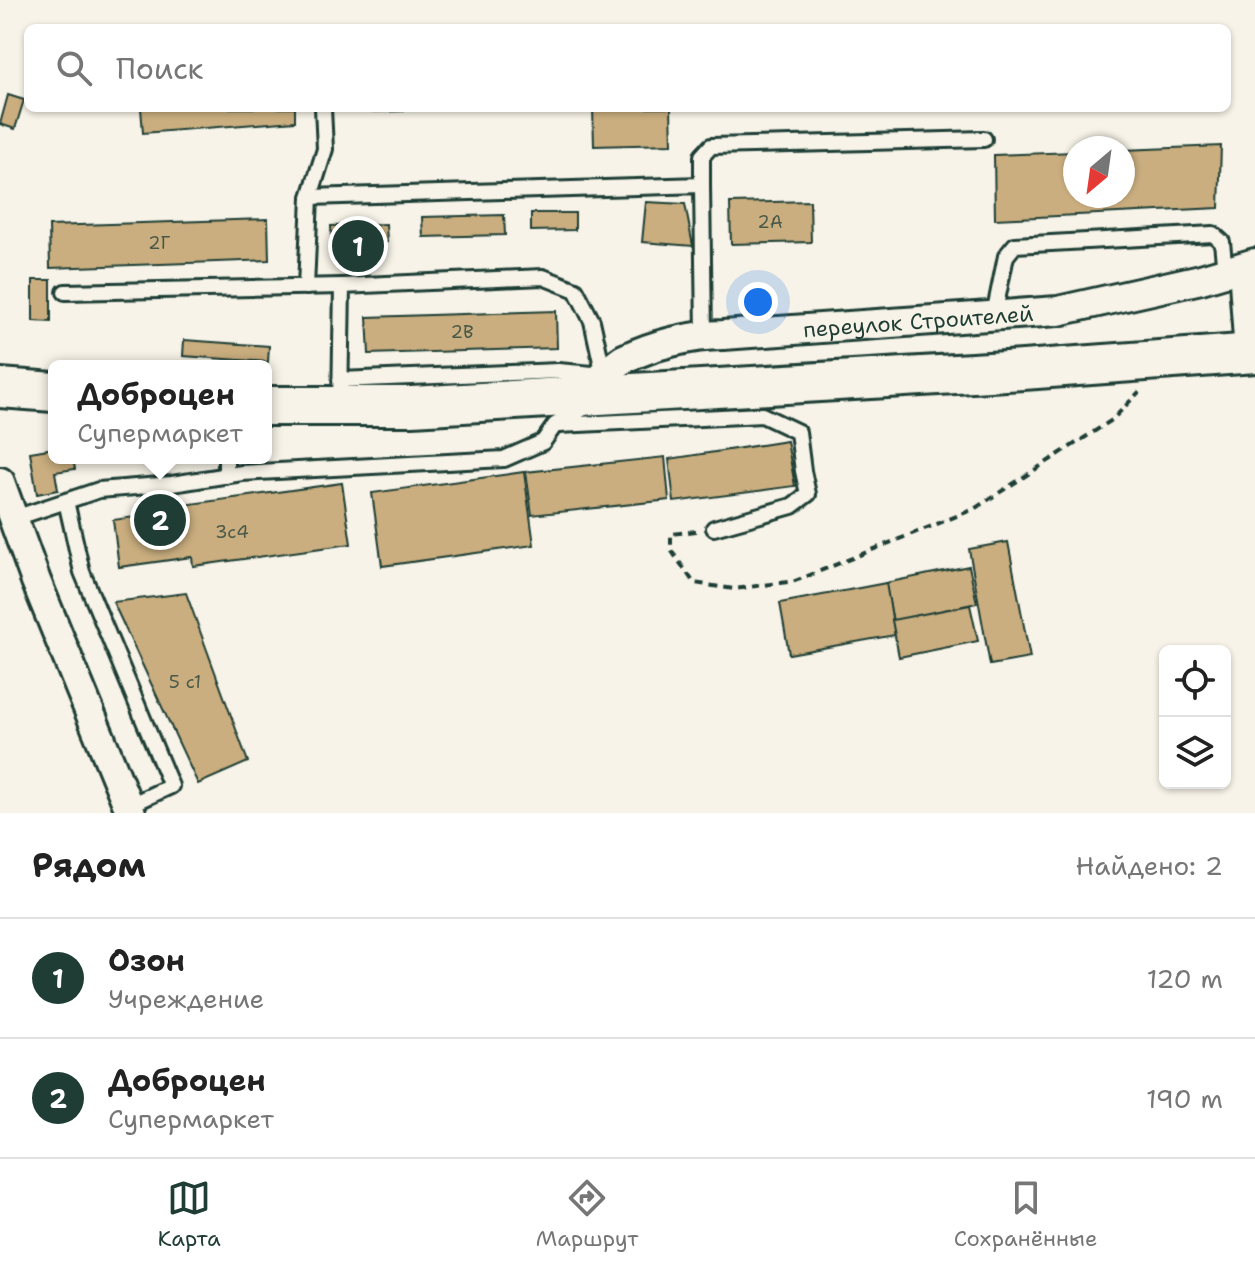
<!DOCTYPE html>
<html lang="ru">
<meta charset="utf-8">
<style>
:root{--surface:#fff;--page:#f6f6f6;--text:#222;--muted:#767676;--line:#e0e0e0;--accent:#1f3d34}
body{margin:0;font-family:"Shantell Sans",sans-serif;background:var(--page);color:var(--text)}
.controls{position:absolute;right:24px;bottom:24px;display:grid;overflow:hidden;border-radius:12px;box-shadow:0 2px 6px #0004}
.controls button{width:72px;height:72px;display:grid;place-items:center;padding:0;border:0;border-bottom:2px solid var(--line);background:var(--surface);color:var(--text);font:40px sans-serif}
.compass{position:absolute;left:1063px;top:136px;width:72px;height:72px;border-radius:50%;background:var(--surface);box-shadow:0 2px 6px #0004;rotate:209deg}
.you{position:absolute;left:758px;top:302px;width:28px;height:28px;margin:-20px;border:6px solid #fff;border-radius:50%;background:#1a73e8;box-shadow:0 0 0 12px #1a73e833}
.badge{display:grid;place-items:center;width:52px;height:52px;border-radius:50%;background:var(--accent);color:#fff;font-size:26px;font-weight:700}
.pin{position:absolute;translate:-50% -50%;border:4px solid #fff;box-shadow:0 2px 8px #0006}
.popup{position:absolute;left:48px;top:360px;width:224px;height:104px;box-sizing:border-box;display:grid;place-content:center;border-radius:12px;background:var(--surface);filter:drop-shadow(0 2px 6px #0005);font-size:26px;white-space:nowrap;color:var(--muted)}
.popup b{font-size:30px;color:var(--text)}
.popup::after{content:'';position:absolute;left:50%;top:100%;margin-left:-16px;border:16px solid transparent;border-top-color:var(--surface)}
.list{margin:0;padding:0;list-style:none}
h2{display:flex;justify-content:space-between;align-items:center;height:104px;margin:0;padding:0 32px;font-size:34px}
h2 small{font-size:26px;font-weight:400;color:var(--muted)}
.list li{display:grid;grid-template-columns:52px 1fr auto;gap:24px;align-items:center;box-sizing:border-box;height:120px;padding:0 32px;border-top:2px solid var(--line)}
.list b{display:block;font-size:30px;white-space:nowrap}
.list p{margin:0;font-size:26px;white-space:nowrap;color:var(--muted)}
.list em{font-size:26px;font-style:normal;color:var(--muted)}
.icon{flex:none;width:44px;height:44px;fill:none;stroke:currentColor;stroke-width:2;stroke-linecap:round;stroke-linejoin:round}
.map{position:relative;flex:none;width:1255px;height:813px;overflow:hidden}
.search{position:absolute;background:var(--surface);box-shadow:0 2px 6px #0004;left:24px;right:24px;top:24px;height:88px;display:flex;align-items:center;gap:20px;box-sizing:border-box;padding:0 28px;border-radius:12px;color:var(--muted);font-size:30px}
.sheet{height:344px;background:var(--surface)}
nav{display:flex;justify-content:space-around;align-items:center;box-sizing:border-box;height:112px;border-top:2px solid var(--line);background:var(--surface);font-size:22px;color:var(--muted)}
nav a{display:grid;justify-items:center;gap:4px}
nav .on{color:var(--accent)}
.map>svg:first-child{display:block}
.building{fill:#caae7f;stroke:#1f3d34;stroke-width:2}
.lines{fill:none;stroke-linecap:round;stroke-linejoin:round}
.lane-casing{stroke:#1f3d34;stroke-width:20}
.street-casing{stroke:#1f3d34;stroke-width:34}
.secondary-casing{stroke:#1f3d34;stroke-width:44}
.path{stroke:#1f3d34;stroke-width:4;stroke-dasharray:8 6;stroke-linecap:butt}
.lane{stroke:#f7f3e8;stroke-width:14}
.street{stroke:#f7f3e8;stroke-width:28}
.secondary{stroke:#f7f3e8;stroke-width:38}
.labels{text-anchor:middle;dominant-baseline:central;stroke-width:7;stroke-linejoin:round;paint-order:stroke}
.number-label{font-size:18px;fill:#4a5947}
.street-label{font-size:22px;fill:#1f3d34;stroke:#f7f3e8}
</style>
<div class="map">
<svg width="1255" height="813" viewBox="0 0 1255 813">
<rect width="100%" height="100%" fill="#f7f3e8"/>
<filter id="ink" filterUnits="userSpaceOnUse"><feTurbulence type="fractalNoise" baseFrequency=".0125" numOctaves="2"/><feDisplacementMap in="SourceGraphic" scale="16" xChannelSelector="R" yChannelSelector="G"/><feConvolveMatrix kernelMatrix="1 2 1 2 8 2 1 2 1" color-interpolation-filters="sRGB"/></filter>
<g filter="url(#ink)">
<g class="building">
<path d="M8,95l16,5 -9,29 -15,-5z"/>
<path d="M141,108h154v13l-152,12z"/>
<path d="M354,108h50v3l-49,1z"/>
<path d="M509,108h46v2l-46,1z"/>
<path d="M593,108h78l1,36 -78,2z"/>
<path d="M1221,146l-2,62 -224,11 -1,-64 81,-3v44h48v-46z"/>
<path d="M810,201l1,41 -80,2 -1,-41z"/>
<path d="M646,202l39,2 8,42 -51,-4z"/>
<path d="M531,213h44v17l-44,1z"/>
<path d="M504,215l1,20 -82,2 -1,-20z"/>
<path d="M268,219l1,41 -219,8 -1,-42z"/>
<path d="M386,224l1,18 -55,3 -1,-19z"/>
<path d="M33,280h18v42l-18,-1z"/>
<path d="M556,311l1,37 -188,6 -2,-37z"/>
<path d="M184,340l85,6 -1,16 -85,-6z"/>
<path d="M787,441l8,45 -121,16 -5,-43z"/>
<path d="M54,448v10h19l2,11 -20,3 3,18 -21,4 -7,-42z"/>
<path d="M665,457l4,43 -137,15 -6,-43z"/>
<path d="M524,472l10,73 -152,21 -10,-73z"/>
<path d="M342,483l9,61 -158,22 -1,-9 -73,10 -6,-47 71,-10 -1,-5z"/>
<path d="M1008,542l22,116 -40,7 -21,-116z"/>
<path d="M969,566l8,37 -84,18 -8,-38z"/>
<path d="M886,583l9,52 -106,19 -9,-51z"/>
<path d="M186,593l62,169 -50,22 -85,-182z"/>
<path d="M970,605l8,36 -79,16 -7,-37z"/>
</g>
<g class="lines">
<g class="lane-casing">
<g id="lane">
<path d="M702,185v-29l9,-10 273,-7"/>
<path d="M310,197l392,-12 2,150"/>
<path d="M306,287l4,-90 15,-48 -2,-41"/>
<path d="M65,292l277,-6"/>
<path d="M994,315l12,-59 9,-11 198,-11 9,8 3,30"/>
<path d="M340,404l2,-118 201,-9 33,13 16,31 12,54 -46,-4 -218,9"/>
<path d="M559,425l203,-10 36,17 5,39 5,23 -16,12 -78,22"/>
<path d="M226,476v-18"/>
<path d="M66,501l16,71 89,214 -43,20"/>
<path d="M12,519l87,-29 73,-6 70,-11 262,-14 39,-17 12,-17 29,-17"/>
</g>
</g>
<g class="street-casing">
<g id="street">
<path d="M1243,267l6,87"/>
<path id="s1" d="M605,395l-1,-20c7,-5 13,-12 20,-16 28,-14 68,-24 99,-24l335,-24 143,-32 54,-16"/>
<path d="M0,482l36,99 95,232"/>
</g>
</g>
<g class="secondary-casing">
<g id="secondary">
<path d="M0,388l54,4"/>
<path d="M266,406h146l611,-36 232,-17"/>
</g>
</g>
<path class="path" d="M696,531l-25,3v16l23,33 40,6 61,-8 179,-72 138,-89 27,-28"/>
<use href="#lane" class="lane"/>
<use href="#street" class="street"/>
<use href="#secondary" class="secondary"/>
</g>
</g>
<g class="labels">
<g class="number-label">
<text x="770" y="222">2А</text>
<text x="159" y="243">2Г</text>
<text x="462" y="332">2В</text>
<text x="232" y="532">3c4</text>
<text x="185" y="682">5 с1</text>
</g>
<g class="street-label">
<text stroke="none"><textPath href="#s1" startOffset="344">переулок Строителей</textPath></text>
</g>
</g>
</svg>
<div class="controls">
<button><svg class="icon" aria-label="locate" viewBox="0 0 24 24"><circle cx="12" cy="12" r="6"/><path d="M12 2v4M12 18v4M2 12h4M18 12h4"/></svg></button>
<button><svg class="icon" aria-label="layers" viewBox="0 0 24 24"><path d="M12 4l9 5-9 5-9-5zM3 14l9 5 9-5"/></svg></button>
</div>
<svg class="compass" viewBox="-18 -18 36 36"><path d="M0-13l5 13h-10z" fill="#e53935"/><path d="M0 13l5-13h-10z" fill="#767676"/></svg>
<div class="you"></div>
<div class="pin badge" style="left:358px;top:246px">1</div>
<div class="pin badge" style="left:160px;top:520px">2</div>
<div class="popup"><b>Доброцен</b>Супермаркет</div>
<div class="search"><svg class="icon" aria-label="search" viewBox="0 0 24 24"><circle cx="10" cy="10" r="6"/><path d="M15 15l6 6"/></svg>Поиск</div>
</div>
<section class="sheet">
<h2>Рядом<small>Найдено: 2</small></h2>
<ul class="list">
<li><span class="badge">1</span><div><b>Озон</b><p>Учреждение</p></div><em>120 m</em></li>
<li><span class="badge">2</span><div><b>Доброцен</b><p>Супермаркет</p></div><em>190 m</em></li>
</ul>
</section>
<nav>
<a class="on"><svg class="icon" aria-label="map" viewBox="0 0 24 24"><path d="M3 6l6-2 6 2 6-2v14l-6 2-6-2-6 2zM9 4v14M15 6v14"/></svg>Карта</a>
<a><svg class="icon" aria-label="directions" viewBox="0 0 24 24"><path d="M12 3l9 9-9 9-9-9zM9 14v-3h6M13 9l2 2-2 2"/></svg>Маршрут</a>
<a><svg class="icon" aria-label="saved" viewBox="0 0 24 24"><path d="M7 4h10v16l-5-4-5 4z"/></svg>Сохранённые</a>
</nav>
